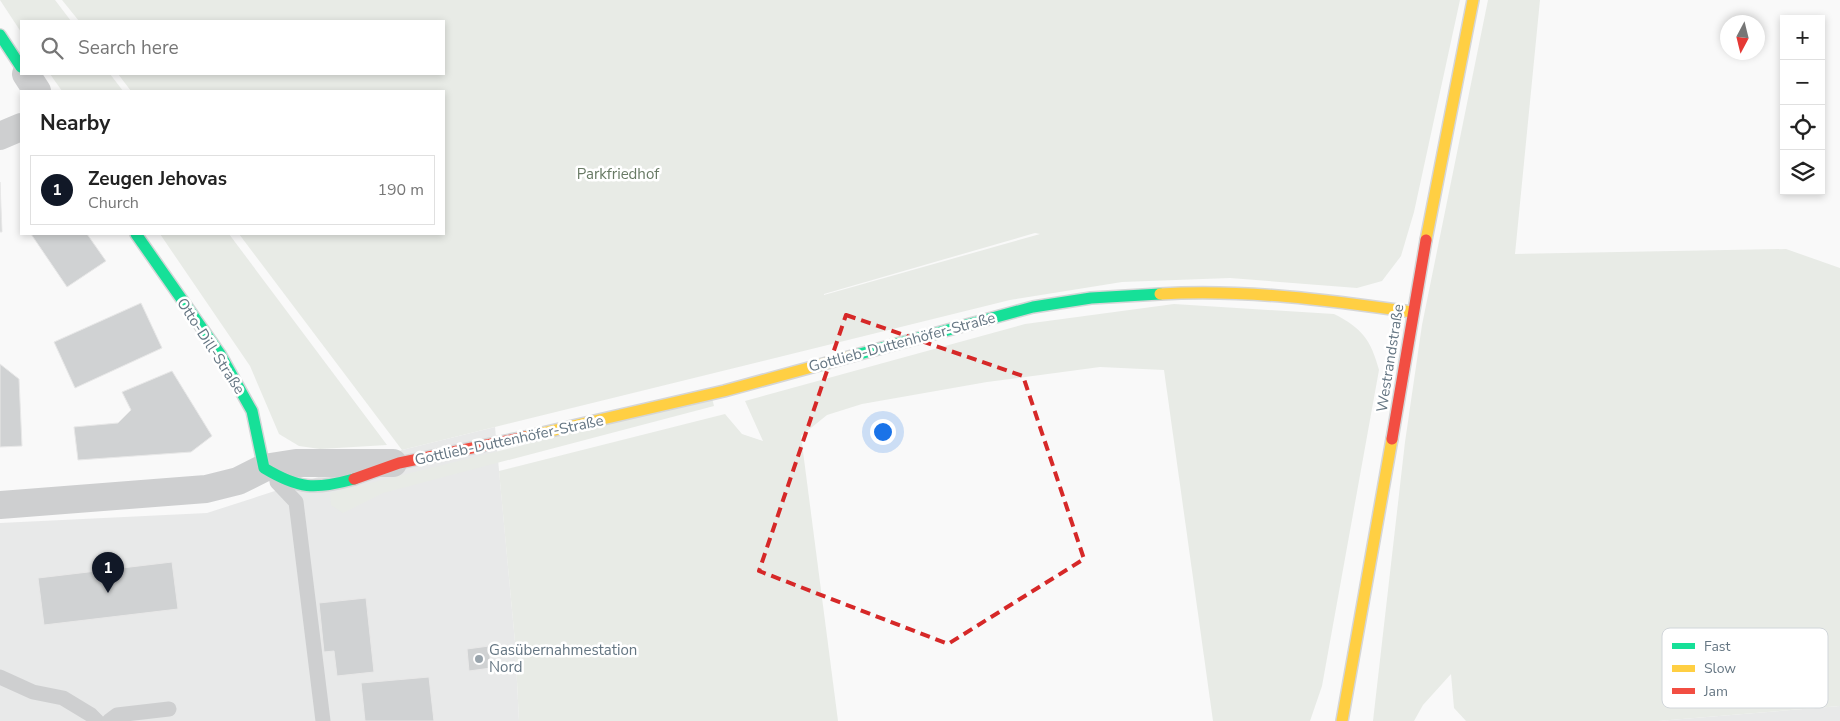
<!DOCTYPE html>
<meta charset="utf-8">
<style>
:root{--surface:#fff;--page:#f6f6f6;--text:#222;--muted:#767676;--line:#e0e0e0;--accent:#111827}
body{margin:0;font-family:"Nunito Sans",sans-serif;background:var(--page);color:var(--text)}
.controls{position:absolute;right:15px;top:15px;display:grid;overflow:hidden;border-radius:0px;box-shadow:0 2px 8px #0003}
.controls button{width:45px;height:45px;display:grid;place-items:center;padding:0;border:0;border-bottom:1px solid var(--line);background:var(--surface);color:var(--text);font:25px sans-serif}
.compass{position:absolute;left:1720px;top:15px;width:45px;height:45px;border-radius:50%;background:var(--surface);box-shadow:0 2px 8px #0003;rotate:187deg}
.you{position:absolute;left:882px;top:431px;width:18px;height:18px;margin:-12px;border:4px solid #fff;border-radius:50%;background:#1a73e8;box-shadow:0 0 0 8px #1a73e833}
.badge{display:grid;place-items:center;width:32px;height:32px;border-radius:50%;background:var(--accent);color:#fff;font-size:16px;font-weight:700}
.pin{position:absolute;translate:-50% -41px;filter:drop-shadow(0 1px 2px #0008)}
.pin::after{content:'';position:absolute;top:26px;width:18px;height:15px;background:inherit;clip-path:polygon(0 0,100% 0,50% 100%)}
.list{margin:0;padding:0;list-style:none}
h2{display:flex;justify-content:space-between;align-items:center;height:65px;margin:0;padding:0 20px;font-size:21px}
h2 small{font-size:16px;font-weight:400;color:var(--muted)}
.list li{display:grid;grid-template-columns:32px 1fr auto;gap:15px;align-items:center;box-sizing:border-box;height:70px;margin:0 10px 10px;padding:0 10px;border:1px solid var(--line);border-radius:0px}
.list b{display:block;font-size:19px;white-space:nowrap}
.list p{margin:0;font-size:16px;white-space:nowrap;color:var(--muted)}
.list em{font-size:16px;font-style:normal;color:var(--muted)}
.icon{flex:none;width:28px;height:28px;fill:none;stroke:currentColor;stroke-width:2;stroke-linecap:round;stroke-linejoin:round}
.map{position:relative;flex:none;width:1840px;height:721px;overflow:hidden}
.search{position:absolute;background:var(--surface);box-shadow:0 2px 8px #0003;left:20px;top:20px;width:425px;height:55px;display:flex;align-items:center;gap:12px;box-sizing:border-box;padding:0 18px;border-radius:0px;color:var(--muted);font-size:19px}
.panel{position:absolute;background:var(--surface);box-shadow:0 2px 8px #0003;left:20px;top:90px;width:425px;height:145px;border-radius:0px}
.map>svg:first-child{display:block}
.built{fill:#e8e9e9}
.green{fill:#e8ebe6;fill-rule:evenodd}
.building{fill:#d0d2d3;stroke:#e8e8e8}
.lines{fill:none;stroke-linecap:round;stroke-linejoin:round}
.fast-casing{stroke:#d5d6d7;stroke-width:14}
.slow-casing{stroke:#d5d6d7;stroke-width:14}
.jam-casing{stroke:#d5d6d7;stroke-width:14}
.lane{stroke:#cecfd0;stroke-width:15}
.street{stroke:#cecfd0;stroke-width:28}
.fast{stroke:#16e098;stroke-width:11}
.slow{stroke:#ffcf43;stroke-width:11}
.jam{stroke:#f24e42;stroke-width:11}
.marked{fill:none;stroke:#d62828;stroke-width:4;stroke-dasharray:10 6;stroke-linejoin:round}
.poi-dot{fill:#99a4ac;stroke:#fff;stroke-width:2}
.labels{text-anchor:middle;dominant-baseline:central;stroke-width:5;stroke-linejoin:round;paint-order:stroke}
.park-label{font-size:15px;fill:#687a64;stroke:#fff}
.street-label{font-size:15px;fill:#657683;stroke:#fff}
.poi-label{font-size:15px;fill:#657683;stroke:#fff;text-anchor:start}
.key{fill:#fff;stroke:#d1d6da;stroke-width:1}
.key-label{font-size:14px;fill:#657683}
</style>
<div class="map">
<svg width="1840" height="721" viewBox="0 0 1840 721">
<rect width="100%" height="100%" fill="#f9f9f9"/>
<g class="built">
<path d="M495,427l20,215 4,79h-519v-198l207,-10 195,-63z"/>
<path d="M1840,706v15h-182z"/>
</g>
<g class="green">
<path d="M0,0h55l16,21h-50v11z"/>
<path d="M62,0h1398l-46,212 -13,44 -19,25 -25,7 -127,-10 -108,4 -112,18 -608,150 -163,-216h205v-143h-313l-13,-17h326v-53h-365zM1035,233l5,1 -216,61v-1z"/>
<path d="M1488,0h52l-25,254 271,-5 54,19v438l-182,15h-192l-12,-13 -3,-34 -28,31 -9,16h-41l32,-279 17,-117z"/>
<path d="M50,74h60l13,17h-61z"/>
<path d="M160,234h69l158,211 -67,4 -21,-3 -20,-12 -29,-68z"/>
<path d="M1174,304l160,10c28,14 37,26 45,56l-57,316 -12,35h-97l-49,-351 -64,-3 -113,15 -125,22 -35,11 -26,21 37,285h-319l-4,-79 -16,-171 226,-57 17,20 21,7 -18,-40 280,-77z"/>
<path d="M712,398l2,8 -331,87 -40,20 -12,-8 -1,-12z"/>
</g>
<g class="building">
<path d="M0,182l2,50h-2z"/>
<path d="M31,234h56l19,27 -39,26z"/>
<path d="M141,303l21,45 -87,40 -21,-46z"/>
<path d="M0,364l19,15 3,67 -22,1z"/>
<path d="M172,371l40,65 -21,16 -113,8 -4,-33 44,-4 13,-13 -9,-18z"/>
<path d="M172,562l6,47 -134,16 -6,-47z"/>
<path d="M366,598l8,74 -37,4 -3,-25 -10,1 -5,-49z"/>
<path d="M489,646l2,22 -22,3 -2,-22z"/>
<path d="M429,677l5,44h-69l-4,-38z"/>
</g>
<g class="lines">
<g class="fast-casing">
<g id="fast">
<path d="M0,35l21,32"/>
<path d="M136,234l84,120 32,57 12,57c35,21 50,22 90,11"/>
<path d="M856,355l177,-48 58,-9 69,-4"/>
</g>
</g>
<g class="slow-casing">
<g id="slow">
<path d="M1426,240l47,-240"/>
<path d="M1160,294c85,-5 168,6 252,18"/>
<path d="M525,437l199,-46 132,-36"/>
<path d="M1342,721l50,-282"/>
</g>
</g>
<g class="jam-casing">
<g id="jam">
<path d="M1392,439l34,-199"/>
<path d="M354,479l45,-16 126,-26"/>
</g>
</g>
<g class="lane">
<path d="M277,482l19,20 27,219"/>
<path d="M0,677l33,15 30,6 28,17 6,6"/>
<path d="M109,721l8,-6 52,-6"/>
</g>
<g class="street">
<path d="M26,74l11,17"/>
<path d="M0,136l21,-9"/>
<path d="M0,505l206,-16 32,-8 26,-13 32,-5h97"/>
</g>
<use href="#fast" class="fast"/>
<use href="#slow" class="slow"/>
<use href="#jam" class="jam"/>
</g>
<path class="marked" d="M846,315l177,61 61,183 -136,85 -189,-73z"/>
<circle class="poi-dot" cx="479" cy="659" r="5"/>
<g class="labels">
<g class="park-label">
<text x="618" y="174">Parkfriedhof</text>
</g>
<g class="street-label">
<text transform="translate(902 342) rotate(-15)">Gottlieb-Duttenhöfer-Straße</text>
<text transform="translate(211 346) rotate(57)">Otto-Dill-Straße</text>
<text transform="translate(1390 358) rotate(-81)">Westrandstraße</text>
<text transform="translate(509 440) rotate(-12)">Gottlieb-Duttenhöfer-Straße</text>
</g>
<g class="poi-label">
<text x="489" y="650">Gasübernahmestation<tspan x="489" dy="17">Nord</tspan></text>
</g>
</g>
<rect x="1662" y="628" width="166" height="80" rx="8" class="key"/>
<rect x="1672" y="643" width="23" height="6" fill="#16e098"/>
<rect x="1672" y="665" width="23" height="7" fill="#ffcf43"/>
<rect x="1672" y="688" width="23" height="6" fill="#f24e42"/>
<g class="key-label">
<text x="1704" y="651">Fast</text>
<text x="1704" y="673">Slow</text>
<text x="1704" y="696">Jam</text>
</g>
</svg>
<div class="controls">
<button>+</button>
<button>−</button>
<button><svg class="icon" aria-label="locate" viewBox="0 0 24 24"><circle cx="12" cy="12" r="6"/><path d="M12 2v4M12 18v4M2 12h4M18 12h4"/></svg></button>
<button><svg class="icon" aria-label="layers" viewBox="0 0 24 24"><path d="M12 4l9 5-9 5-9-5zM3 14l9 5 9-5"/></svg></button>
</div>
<svg class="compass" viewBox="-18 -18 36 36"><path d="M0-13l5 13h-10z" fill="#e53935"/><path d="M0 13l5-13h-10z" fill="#767676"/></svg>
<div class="you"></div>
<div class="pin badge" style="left:108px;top:593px">1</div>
<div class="search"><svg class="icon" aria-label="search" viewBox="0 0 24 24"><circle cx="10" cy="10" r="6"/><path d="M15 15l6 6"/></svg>Search here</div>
<section class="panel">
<h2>Nearby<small></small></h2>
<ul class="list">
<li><span class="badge">1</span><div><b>Zeugen Jehovas</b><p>Church</p></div><em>190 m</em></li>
</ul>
</section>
</div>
